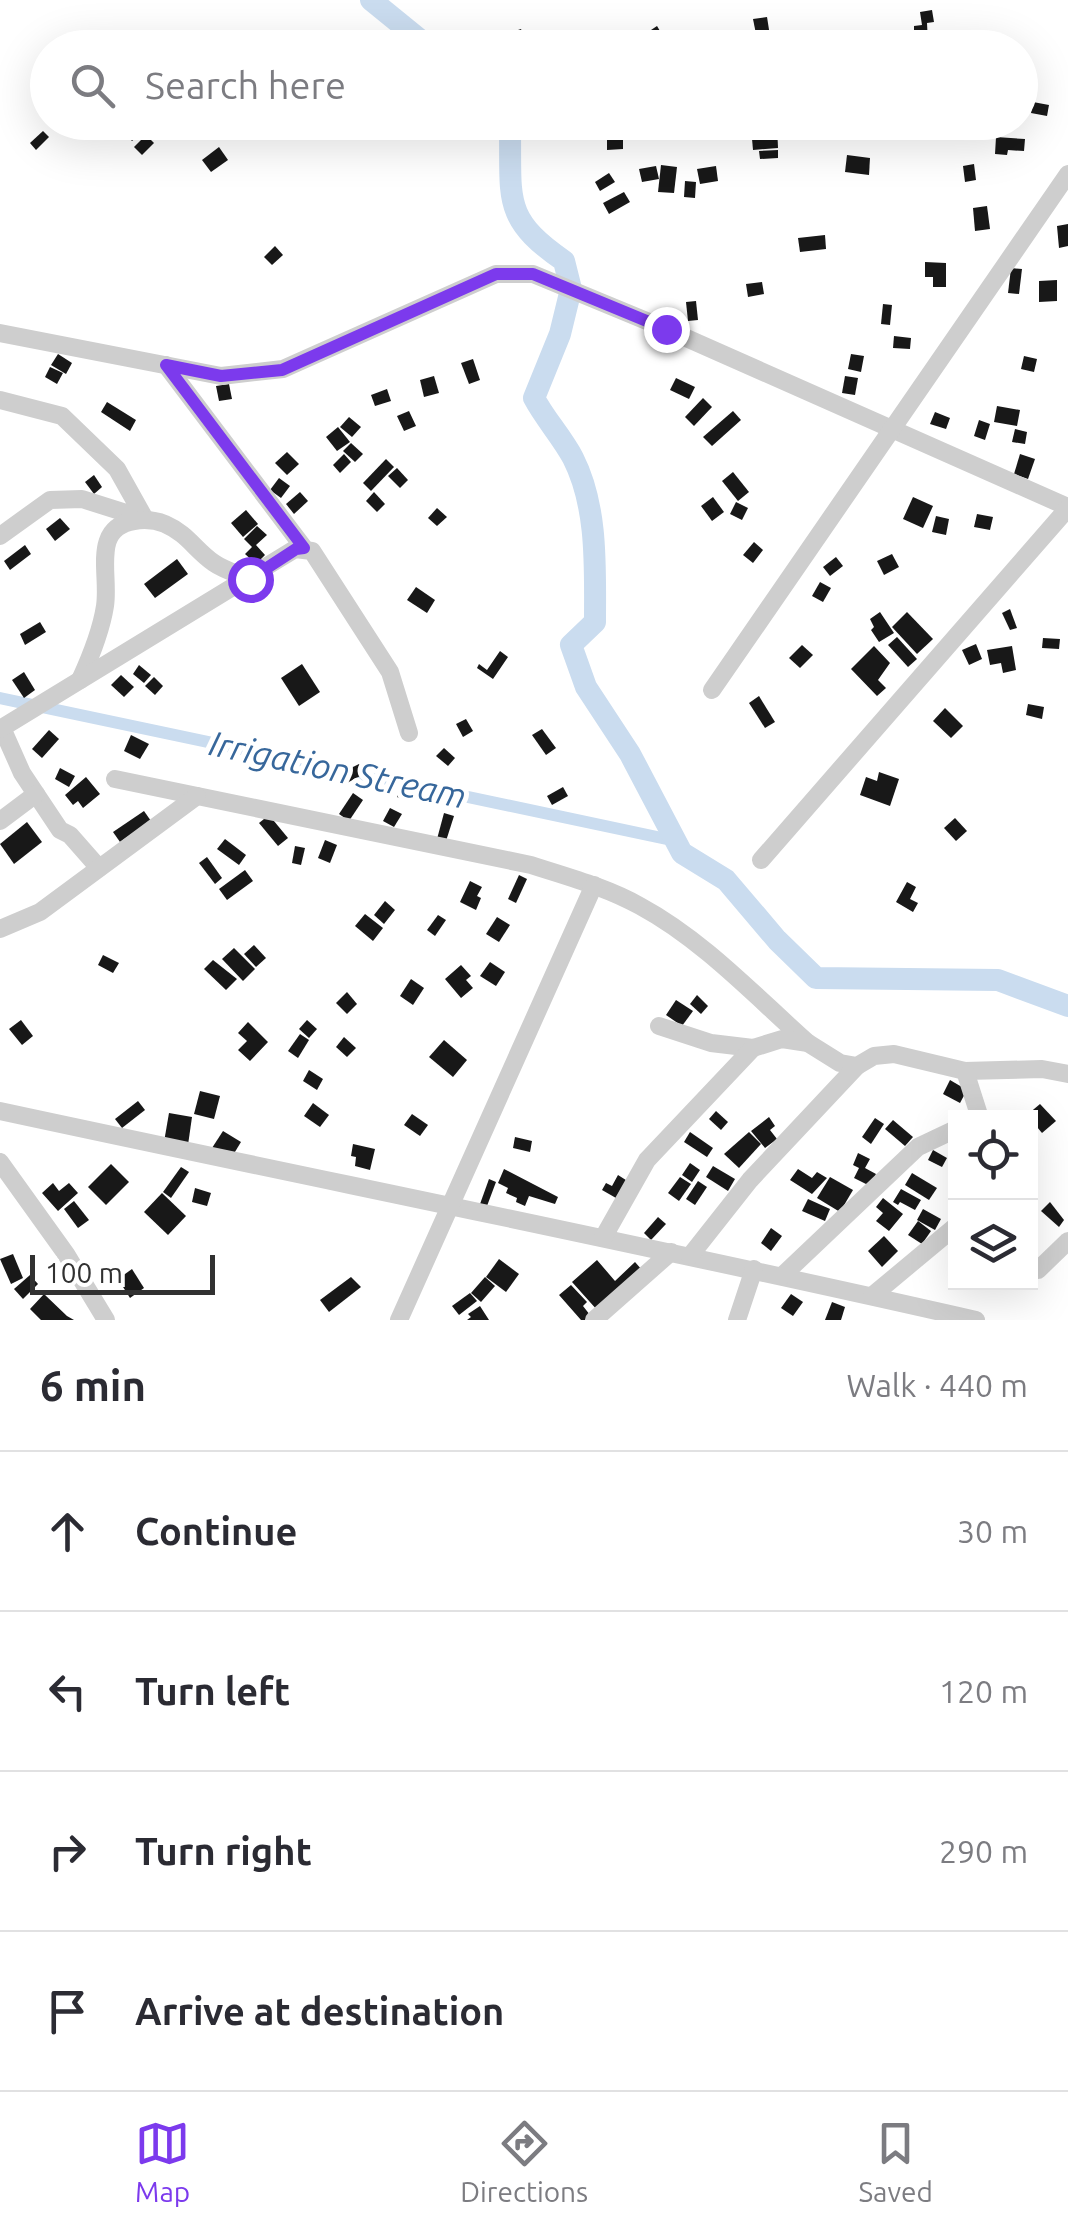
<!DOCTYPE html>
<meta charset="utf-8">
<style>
:root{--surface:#fff;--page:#f7f7f7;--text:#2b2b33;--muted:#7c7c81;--line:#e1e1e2;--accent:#7c3aed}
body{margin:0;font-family:Ubuntu,sans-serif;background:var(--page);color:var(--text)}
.controls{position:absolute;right:30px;bottom:30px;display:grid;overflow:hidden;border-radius:0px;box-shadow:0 10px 40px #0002}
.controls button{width:90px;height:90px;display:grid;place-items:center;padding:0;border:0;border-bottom:2px solid var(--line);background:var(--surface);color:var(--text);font:50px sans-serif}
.scale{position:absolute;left:30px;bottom:25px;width:185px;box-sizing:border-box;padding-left:10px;border:5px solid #313131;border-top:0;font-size:28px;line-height:35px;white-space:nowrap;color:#313131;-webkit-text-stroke:8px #fff;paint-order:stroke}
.stop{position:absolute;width:30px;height:30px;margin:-22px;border:8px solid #7c3aed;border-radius:50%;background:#fff}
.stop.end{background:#7c3aed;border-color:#fff;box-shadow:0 2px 10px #0008}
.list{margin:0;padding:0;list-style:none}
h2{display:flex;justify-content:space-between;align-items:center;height:130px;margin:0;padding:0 40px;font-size:42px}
h2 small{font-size:32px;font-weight:400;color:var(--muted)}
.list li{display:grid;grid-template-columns:65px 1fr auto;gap:30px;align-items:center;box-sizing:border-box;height:160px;padding:0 40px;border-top:2px solid var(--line)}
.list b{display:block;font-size:38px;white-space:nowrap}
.list em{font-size:32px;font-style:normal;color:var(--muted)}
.icon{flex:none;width:55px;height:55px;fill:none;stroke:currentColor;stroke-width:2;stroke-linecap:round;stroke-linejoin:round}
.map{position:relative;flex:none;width:1068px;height:1320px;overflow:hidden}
.search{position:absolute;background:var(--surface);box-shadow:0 10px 40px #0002;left:30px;right:30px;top:30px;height:110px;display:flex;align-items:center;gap:25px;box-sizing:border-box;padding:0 35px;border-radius:55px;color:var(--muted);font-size:38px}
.sheet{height:770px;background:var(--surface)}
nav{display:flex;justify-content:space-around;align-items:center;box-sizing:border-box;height:140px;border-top:2px solid var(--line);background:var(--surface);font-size:28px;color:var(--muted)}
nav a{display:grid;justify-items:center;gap:5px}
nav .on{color:var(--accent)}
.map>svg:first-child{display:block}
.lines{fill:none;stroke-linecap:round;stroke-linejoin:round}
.canal{stroke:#cadcef;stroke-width:12}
.river{stroke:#cadcef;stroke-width:22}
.building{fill:#181818}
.minor{stroke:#cecece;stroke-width:18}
.route{stroke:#7c3aed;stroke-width:12}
.labels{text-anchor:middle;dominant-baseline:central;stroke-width:10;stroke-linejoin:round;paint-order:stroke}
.water-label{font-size:35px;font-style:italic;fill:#37679b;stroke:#fff}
</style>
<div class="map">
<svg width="1068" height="1320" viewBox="0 0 1068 1320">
<rect width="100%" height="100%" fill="#fff"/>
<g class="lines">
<path class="canal" d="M0,698l676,143"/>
<g class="river">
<path d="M371,0l59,48"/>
<path d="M506,122l4,10c1,68 -7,87 54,129l7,28 -11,45 -26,64c11,21 28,39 39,60 25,49 22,110 22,164l-24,23 15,42 44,67 52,99 44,27 51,60 39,38 182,2 70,26"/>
</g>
</g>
<g class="building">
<path d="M932,10l2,12 -7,1 1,20 -28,2 -1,-12 15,-1v-6l8,-1 -2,-13z"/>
<path d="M767,17l3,19 -13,3 -4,-20z"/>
<path d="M657,26l6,10 -16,10 -5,-10z"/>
<path d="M521,29l5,13 -12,4 -5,-13z"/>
<path d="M1033,102l16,3 -2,11 -16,-3z"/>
<path d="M131,122h6l7,9 -12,10 -10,-11z"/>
<path d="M777,125l1,23 -25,2 -2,-23z"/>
<path d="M43,131l6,6 -13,13 -6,-7z"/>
<path d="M146,135l8,8 -12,12 -8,-8z"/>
<path d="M623,137v12l-16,1v-12z"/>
<path d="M996,137l29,2 -1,12 -16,-1 -1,5 -12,-1z"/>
<path d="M219,147l9,13 -17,12 -9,-12z"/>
<path d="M778,150v8l-18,1 -1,-8z"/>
<path d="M847,155l23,3 -1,17 -24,-3z"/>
<path d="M974,164l2,16 -11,2 -2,-16z"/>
<path d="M661,165l16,2 -3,26 -16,-1z"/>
<path d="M656,166l3,13 -17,3 -3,-13z"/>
<path d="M716,166l2,15 -18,3 -3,-15z"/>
<path d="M609,173l6,9 -15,9 -5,-9z"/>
<path d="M685,181l11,1 -1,16 -11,-1z"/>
<path d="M624,192l6,10 -21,12 -6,-11z"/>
<path d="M987,206l3,23 -15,2 -2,-23z"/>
<path d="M1068,224v22l-9,2 -2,-22z"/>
<path d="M825,235l1,14 -26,3 -2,-14z"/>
<path d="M275,246l8,9 -11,10 -8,-8z"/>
<path d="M925,262l21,1v24h-13v-10h-8z"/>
<path d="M1011,268l11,1 -3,25 -11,-1z"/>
<path d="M1057,280v21l-18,1v-21z"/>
<path d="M762,282l2,12 -16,3 -2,-13z"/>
<path d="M696,301l2,19 -10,1 -2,-19z"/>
<path d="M883,304l9,1 -2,20 -9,-1z"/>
<path d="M894,336l17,2 -1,11 -17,-1z"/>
<path d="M58,354l14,9 -6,11 -15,-9z"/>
<path d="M851,354l13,2 -3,16 -13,-3z"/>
<path d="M1024,356l13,3 -3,13 -13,-3z"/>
<path d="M473,359l7,21 -11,4 -8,-21z"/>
<path d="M50,367l13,6 -6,11 -12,-7z"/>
<path d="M434,376l5,17 -15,4 -4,-17z"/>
<path d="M845,376l13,2 -3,17 -13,-2z"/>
<path d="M676,378l19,9 -6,12 -19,-9z"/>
<path d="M229,384l3,15 -13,2 -3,-15z"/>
<path d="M387,389l4,12 -16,5 -4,-11z"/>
<path d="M703,398l9,9 -18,19 -9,-9z"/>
<path d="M107,402l29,18 -6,11 -29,-19z"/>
<path d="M997,406l23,4 -3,16 -23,-4z"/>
<path d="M409,411l7,15 -12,5 -7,-15z"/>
<path d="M733,411l8,9 -29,26 -9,-9z"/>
<path d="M935,412l15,6 -4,11 -16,-5z"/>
<path d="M349,417l12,10 -9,10 -12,-10z"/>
<path d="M979,420l11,4 -5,16 -11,-4z"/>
<path d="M338,427l12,15 -13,9 -11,-14z"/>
<path d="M1015,429l12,3 -2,12 -13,-2z"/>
<path d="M351,443l12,11 -8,8 -12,-11z"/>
<path d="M287,452l12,12 -12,11 -12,-12z"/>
<path d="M344,454l7,8 -11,11 -7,-8z"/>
<path d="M1020,454l15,5 -7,20 -14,-5z"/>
<path d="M386,459l8,8 -23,24 -8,-8z"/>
<path d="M397,468l11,12 -8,8 -12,-12z"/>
<path d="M733,472l16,20 -11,9 -16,-20z"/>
<path d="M94,475l8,12 -8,7 -9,-12z"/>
<path d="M279,478l11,8 -9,12 -11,-8z"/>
<path d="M300,492l8,9 -14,13 -8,-10z"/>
<path d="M374,492l11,12 -8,8 -11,-11z"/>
<path d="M713,497l11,15 -12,9 -11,-15z"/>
<path d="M913,497l20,9 -10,22 -20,-9z"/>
<path d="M736,502l12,6 -6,12 -12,-6z"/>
<path d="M437,508l10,9 -10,9 -9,-8z"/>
<path d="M246,510l12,14 -15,13 -12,-14z"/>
<path d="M977,514l16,3 -3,13 -16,-3z"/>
<path d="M936,516l13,3 -3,16 -14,-3z"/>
<path d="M60,518l10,11 -15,12 -9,-12z"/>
<path d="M257,526l10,9 -11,10 9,10 -9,9 -11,-10 7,-7 -8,-8z"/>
<path d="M754,542l9,8 -10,13 -10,-8z"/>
<path d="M25,545l6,9 -21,16 -6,-9z"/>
<path d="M892,554l7,13 -15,8 -7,-14z"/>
<path d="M836,557l7,9 -13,10 -7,-9z"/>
<path d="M177,559l11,15 -33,24 -11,-14z"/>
<path d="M820,582l11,6 -8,14 -11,-6z"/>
<path d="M416,587l19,13 -8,13 -20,-13z"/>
<path d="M1010,609l7,19 -7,2 -8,-17z"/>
<path d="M880,612l14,21 -15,9 -8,-12 3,-3 -4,-8z"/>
<path d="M907,612l26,27 -16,15 -25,-27z"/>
<path d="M40,622l6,10 -21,13 -5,-11z"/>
<path d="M897,637l20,22 -9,8 -20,-22z"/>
<path d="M1043,638l17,1 -1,10 -17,-1z"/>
<path d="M976,644l6,15 -13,6 -7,-15z"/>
<path d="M802,645l11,10 -13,13 -11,-10z"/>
<path d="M874,646l16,17 -12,17 8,8 -9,8 -26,-27z"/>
<path d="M1012,646l4,24 -13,3 -2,-10 -11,2 -3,-15z"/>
<path d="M500,651l8,6 -15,22 -16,-11 2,-4 8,6z"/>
<path d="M302,664l18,28 -21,14 -18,-28z"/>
<path d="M139,665l12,10 -7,8 -11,-9z"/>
<path d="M24,672l11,18 -11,8 -12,-18z"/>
<path d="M121,675l13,12 -10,10 -13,-12z"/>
<path d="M154,677l9,9 -8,9 -10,-9z"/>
<path d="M759,696l16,26 -10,6 -16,-25z"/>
<path d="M1028,704l16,3 -2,12 -16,-4z"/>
<path d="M945,708l18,18 -12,12 -18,-17z"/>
<path d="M466,719l7,12 -10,6 -7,-13z"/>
<path d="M542,729l14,19 -10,7 -14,-20z"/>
<path d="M49,730l10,9 -17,19 -10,-9z"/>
<path d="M131,735l18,9 -9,15 -16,-8z"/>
<path d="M444,748l11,10 -7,8 -12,-10z"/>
<path d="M359,764l5,10 -19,10 -6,-10z"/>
<path d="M60,768l15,8 -6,11 -14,-8z"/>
<path d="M879,772l20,7 -9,27 -30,-11 6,-18 11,4z"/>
<path d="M86,777l14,17 -17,14 -5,-7 -5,4 -8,-10z"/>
<path d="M402,782l13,4 -6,16 -12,-5z"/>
<path d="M563,787l5,9 -16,9 -5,-9z"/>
<path d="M353,793l10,7 -14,21 -10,-7z"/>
<path d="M390,808l12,6 -8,13 -11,-6z"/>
<path d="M144,811l7,10 -31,21 -7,-10z"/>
<path d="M444,813l10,3 -8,25 -9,-2z"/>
<path d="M269,815l19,23 -10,8 -19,-23z"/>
<path d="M955,818l12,13 -11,10 -12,-13z"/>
<path d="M27,822l15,20 -28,22 -14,-20z"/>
<path d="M225,839l21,16 -7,10 -22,-16z"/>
<path d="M325,840l12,5 -7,18 -12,-5z"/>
<path d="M295,846l10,2 -4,17 -9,-2z"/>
<path d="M207,857l15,21 -7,6 -16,-21z"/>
<path d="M245,870l8,11 -26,19 -8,-11z"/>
<path d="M519,875l8,4 -11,24 -8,-4z"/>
<path d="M470,881l12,6 -5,9 4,2 -5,12 -16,-8z"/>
<path d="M907,882l9,5 -6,12 8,4 -5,9 -17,-10z"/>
<path d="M385,901l10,9 -11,14 -10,-9z"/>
<path d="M365,914l18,14 -10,13 -18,-15z"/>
<path d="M438,915l8,5 -11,16 -8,-6z"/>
<path d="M497,917l13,8 -11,17 -13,-8z"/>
<path d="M254,945l12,13 -10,9 -12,-13z"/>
<path d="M234,948l21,21 -12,12 -21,-22z"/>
<path d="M103,955l16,8 -6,10 -15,-8z"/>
<path d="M213,960l24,19 -11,11 -22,-21z"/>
<path d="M490,962l15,10 -9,14 -16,-10z"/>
<path d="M461,965l10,11 -5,4 7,8 -12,10 -16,-19z"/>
<path d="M411,979l13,9 -11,17 -13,-9z"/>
<path d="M347,992l10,12 -10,10 -11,-11z"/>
<path d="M697,995l11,11 -7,8 -11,-10z"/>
<path d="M676,1000l17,11 -11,15 -16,-11z"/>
<path d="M21,1020l12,16 -11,9 -13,-16z"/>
<path d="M307,1020l10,9 -8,9 -10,-9z"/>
<path d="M248,1022l20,20 -18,19 -12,-11 9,-9 -9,-8z"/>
<path d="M300,1034l9,6 -11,18 -10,-7z"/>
<path d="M344,1037l12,11 -9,9 -11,-10z"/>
<path d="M444,1040l23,20 -14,17 -24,-20z"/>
<path d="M309,1070l14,9 -6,11 -14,-9z"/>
<path d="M950,1080l17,10 -7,13 -17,-9z"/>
<path d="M200,1091l20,5 -6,23 -20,-5z"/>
<path d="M138,1101l7,9 -23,18 -7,-9z"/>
<path d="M313,1103l16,12 -9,12 -16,-11z"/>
<path d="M1040,1104l16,17 -14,12 -15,-18z"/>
<path d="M716,1111l12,11 -7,8 -12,-11z"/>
<path d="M169,1113l23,4 -4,28 -24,-3z"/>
<path d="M412,1114l16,11 -8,11 -16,-11z"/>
<path d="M769,1117l6,9 -5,4 7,9 -12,9 -14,-17z"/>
<path d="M875,1118l9,6 -13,20 -9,-7z"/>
<path d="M893,1120l20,17 -8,9 -20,-17z"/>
<path d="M223,1131l18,11 -11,18 -18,-12z"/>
<path d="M690,1132l23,16 -6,9 -23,-15z"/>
<path d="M749,1132l12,12 -22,24 -15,-14z"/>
<path d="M515,1137l17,4 -2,11 -17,-4z"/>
<path d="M353,1144l22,5 -5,21 -15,-4 1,-9 -5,-1z"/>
<path d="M933,1150l14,8 -5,9 -14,-7z"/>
<path d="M858,1153l12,6 -5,9 11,6 -6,12 -16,-8 5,-10 -6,-3z"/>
<path d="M690,1163l10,7 -8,12 -10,-7z"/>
<path d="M111,1164l18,18 -23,23 -18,-18z"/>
<path d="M713,1166l22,13 -7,12 -22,-14z"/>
<path d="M181,1167l8,5 -18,26 -8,-6z"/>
<path d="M504,1169l54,28 -3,7 -26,-8 -4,10 -9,-4 1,-4 -11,-5 2,-5 -10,-5z"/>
<path d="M798,1169l14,9 5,-6 10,6 -15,16 -22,-14z"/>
<path d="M912,1173l25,15 -8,12 -24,-15z"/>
<path d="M618,1175l11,7 -13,16 -14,-8 4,-7 6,3z"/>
<path d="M680,1177l11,7 -12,17 -11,-8z"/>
<path d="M830,1177l23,13 -13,22 -23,-14z"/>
<path d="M489,1179l7,3 -9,24 -7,-2z"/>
<path d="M698,1181l9,6 -12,18 -9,-6z"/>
<path d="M53,1183l6,8 10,-8 9,10 -20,18 -16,-18z"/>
<path d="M195,1188l16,5 -4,13 -15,-4z"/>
<path d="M901,1189l20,11 -6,10 -15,-8 -2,3 -5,-3z"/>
<path d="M162,1193l24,23 -18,19 -24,-23z"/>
<path d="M883,1198l20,16 -14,17 -13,-10 7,-8 -7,-6z"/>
<path d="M808,1199l22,10 -5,12 -23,-10z"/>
<path d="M74,1201l15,19 -11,8 -14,-19z"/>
<path d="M1050,1202l14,18 -5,7 -18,-16z"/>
<path d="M923,1209l18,10 -6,11 -18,-10z"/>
<path d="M658,1217l8,7 -15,16 -7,-7z"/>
<path d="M918,1221l13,10 -9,13 -14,-9z"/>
<path d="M771,1228l11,8 -11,15 -10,-8z"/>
<path d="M884,1236l14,15 -16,16 -14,-16z"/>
<path d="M13,1254l10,24 -12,6 -11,-25z"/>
<path d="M499,1259l20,15 -13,18 -20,-15z"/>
<path d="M597,1260l18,21 20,-19 7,8 -44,41 -26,-29z"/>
<path d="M132,1269l12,19 -14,10 -12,-19z"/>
<path d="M30,1275l8,9 -15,15 -9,-10z"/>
<path d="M351,1277l10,10 -32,25 -9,-12z"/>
<path d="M485,1277l10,9 -14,16 -10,-9z"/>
<path d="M571,1285l16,17 -4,4 7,9 -5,5h-4l-22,-25z"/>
<path d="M470,1293l7,8 -18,14 -7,-9z"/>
<path d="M44,1294l23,22 7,4h-33l-11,-11z"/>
<path d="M791,1294l12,8 -10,14 -12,-8z"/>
<path d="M832,1302l13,5 -4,13h-16z"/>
<path d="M480,1306l9,14h-22l4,-3 -3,-3z"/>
</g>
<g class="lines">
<g class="minor">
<path d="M0,333l221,43 62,-7 213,-95h37l133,55 402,178"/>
<path d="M166,365l138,183"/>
<path d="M0,400l62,16 55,53 28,50 -63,-20 -32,1 -50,36"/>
<path d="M80,680c11,-24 21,-48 25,-74 5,-32 -14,-78 29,-85 11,-2 21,-1 31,3 23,10 30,26 49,39 10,7 24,11 35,16"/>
<path d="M712,690l356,-516"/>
<path d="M2,728l20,45 38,57 10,5 29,33"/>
<path d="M0,729l295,-180 17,2 78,121 19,61"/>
<path d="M115,779l416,86c37,12 75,22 109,41 63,34 115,90 168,137"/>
<path d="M0,821l36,-27"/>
<path d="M761,860l307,-352"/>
<path d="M0,929l40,-17 157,-116"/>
<path d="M659,1026l52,17 42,5 29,-9 26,4 32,20 17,3 17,-10 20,-2 71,17 77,-2 26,5"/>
<path d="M965,1071l15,47"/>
<path d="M0,1111c325,70 652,135 976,209"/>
<path d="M0,1162l66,92 40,66"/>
<path d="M603,1238l44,-78 106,-112"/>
<path d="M690,1256l60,-76 107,-114"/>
<path d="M1038,1270l30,-29"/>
<path d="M782,1276l136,-129 38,-18"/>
<path d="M872,1296l84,-70"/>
<path d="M399,1320l195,-435"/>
<path d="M594,1320l77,-68"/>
<path d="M737,1320l17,-51"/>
</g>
</g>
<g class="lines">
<path class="route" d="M250,579l46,-30 8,-1 -138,-183 55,11 61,-6 214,-96h37l133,55"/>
</g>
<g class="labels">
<g class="water-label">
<text transform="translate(338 769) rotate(12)">Irrigation Stream</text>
</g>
</g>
</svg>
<div class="controls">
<button><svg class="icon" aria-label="locate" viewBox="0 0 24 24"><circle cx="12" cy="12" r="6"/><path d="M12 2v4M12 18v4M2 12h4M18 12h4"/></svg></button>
<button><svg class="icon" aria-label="layers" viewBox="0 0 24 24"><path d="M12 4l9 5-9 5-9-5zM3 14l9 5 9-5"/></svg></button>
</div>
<div class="scale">100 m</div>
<div class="stop" style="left:250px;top:579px"></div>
<div class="stop end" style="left:666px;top:329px"></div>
<div class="search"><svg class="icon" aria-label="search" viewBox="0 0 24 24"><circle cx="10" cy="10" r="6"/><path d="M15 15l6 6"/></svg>Search here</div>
</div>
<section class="sheet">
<h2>6 min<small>Walk · 440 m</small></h2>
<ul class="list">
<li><svg class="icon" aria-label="ahead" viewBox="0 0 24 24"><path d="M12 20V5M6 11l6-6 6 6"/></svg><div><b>Continue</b></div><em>30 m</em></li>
<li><svg class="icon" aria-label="left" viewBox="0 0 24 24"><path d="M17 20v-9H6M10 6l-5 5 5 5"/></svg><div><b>Turn left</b></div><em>120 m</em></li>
<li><svg class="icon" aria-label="right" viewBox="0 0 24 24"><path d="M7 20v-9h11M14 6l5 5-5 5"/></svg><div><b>Turn right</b></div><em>290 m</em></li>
<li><svg class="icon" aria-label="arrive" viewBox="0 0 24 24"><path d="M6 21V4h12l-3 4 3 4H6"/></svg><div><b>Arrive at destination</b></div></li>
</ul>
</section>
<nav>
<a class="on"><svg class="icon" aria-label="map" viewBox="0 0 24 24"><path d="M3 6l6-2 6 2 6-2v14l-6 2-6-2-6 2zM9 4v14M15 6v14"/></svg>Map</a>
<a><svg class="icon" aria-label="directions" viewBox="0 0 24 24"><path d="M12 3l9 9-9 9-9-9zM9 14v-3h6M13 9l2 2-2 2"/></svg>Directions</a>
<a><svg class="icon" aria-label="saved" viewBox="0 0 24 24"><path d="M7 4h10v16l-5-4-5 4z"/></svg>Saved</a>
</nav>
